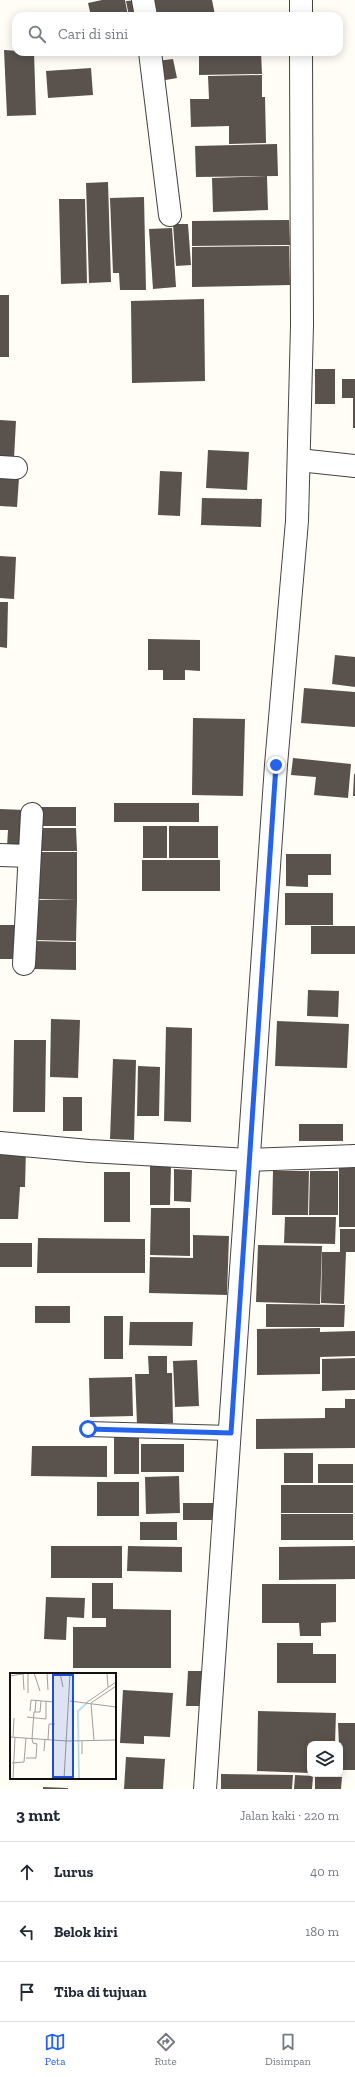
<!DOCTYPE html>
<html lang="id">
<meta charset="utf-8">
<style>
:root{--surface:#fff;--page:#f2f2f3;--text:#1f2937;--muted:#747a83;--line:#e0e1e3;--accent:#2563eb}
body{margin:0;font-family:"Zilla Slab",serif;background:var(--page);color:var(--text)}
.controls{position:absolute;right:12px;bottom:12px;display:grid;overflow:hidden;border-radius:8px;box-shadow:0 2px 10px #0003}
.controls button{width:36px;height:36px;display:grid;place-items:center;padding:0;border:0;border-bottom:1px solid var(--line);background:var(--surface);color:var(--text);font:20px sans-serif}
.stop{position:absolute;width:12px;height:12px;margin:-9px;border:3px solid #2563eb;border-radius:50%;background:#fff}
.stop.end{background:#2563eb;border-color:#fff;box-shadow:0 1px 4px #0008}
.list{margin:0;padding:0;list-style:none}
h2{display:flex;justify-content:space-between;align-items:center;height:52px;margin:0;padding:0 16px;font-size:17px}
h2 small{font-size:13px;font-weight:400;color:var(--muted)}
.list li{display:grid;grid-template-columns:26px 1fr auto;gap:12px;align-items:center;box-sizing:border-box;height:60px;padding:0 16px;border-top:1px solid var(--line)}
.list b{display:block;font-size:15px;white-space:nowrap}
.list em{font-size:13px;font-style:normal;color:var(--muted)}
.icon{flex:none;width:22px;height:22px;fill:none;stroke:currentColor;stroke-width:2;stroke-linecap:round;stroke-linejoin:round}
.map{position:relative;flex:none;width:355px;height:1789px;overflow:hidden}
.search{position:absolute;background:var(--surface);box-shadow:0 2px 10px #0003;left:12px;right:12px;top:12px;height:44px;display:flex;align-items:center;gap:10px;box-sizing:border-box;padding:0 14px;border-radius:12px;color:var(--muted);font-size:15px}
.sheet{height:232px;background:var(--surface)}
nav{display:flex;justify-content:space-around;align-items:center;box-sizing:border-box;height:56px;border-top:1px solid var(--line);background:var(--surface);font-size:11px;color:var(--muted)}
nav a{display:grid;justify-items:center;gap:2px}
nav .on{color:var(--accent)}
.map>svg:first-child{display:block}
.building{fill:#5a524d}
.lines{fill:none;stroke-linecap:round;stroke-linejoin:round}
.service-casing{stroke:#444;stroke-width:16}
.minor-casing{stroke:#444;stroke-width:24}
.service{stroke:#fff;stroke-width:14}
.minor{stroke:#fff;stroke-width:22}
.route{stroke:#2563eb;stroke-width:5}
.inset-river{fill:none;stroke:#b9e0f7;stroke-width:2}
.inset-road{fill:none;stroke:#a09f9a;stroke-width:1}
.view{fill:#1d4ed8;fill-opacity:0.15;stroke:#1d4ed8;stroke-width:2}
.inset-edge{fill:none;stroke:#111;stroke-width:2}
</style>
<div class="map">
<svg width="355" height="1789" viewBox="0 0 355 1789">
<rect width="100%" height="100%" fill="#fffdf5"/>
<g class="building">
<path d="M102,0h23l3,16h-37l-3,-13z"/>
<path d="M140,0l3,16h-14l-3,-15z"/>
<path d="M148,0h64l3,15 -64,1z"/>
<path d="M4,50l30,2 2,63 -29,1z"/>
<path d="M261,52l1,22 -63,1v-22z"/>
<path d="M173,59l4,19 -17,3 -3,-20z"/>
<path d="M91,68l2,27 -45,3 -2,-27z"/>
<path d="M262,75v22h3l1,46 -37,1v-18l-38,1 -1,-28h19l-1,-23z"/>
<path d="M277,144l1,32 -82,1 -1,-31z"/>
<path d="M267,176l1,34 -55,2 -1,-34z"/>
<path d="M108,182l3,100 -22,1 -3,-100z"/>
<path d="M144,197l2,93h-26l-1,-17h-6l-3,-75z"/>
<path d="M59,199h26l2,84 -26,1z"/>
<path d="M289,220l1,25 -98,1v-25z"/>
<path d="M173,224h15l3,41 -15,1z"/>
<path d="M172,228l4,59 -23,2 -4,-60z"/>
<path d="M289,246l1,39 -98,2v-40z"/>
<rect x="0" y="295" width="9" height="62"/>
<path d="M204,299l1,82 -73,2 -1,-82z"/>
<rect x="315" y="369" width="20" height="35"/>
<path d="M342,379h13v49h-2v-30h-11z"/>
<path d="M0,420l16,1 -2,37h-14z"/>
<path d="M208,450l41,2 -2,38 -41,-2z"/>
<path d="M160,471l22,1 -2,44 -22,-1z"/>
<path d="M0,477l19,1 -2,29 -17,-1z"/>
<path d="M202,498l60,1 -1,28 -60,-2z"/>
<path d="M0,556l16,1 -2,42 -14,-1z"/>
<path d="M0,602h8l-1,46 -7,-1z"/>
<path d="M148,639l52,1v31l-15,-1v10h-22v-10h-15z"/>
<path d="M335,655l20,2v30l-23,-3z"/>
<path d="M304,688l51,4v35l-54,-4z"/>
<path d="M193,718l52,1 -2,77 -51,-1z"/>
<path d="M293,758l58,6 -3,34 -34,-3 2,-18 -25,-2z"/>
<path d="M354,774h1v22h-2z"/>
<rect x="114" y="803" width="85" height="19"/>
<path d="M41,807h35v19h-34z"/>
<path d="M0,809l24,1 -1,38 -16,-1 1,-17h-8z"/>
<rect x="143" y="826" width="24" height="32"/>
<rect x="169" y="826" width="49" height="32"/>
<path d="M39,828h37l1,23h-38z"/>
<path d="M38,852h39v48l-41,-1v-24h27h-25z"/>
<path d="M286,854h45v21h-23v12l-22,-1z"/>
<rect x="142" y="860" width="78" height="31"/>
<rect x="285" y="893" width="48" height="32"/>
<path d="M36,900h41l-1,41 -41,-1z"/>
<rect x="0" y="925" width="14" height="34"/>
<rect x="311" y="926" width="44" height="28"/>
<path d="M34,941l42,1v28l-42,-1z"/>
<path d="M308,990l31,1 -1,26 -31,-1z"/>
<path d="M51,1019l29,1 -2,58 -28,-1z"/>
<path d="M277,1021l72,3 -2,44 -72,-2z"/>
<path d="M166,1027l26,1 -1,94 -27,-1z"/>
<path d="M14,1040h32l-1,72h-32z"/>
<path d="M113,1059l23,1 -2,80 -24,-1z"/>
<path d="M138,1066l22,1 -1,49h-22z"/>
<rect x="63" y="1097" width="19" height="34"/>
<rect x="299" y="1124" width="44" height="17"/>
<path d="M0,1149h26l-1,38h-5l-2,32h-18z"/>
<path d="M150,1165l21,1 -1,39h-20z"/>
<rect x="339" y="1167" width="16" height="60"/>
<path d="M174,1169l18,1 -1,32 -17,-1z"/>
<path d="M273,1171h36l-1,44h-36z"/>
<path d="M310,1171h28v44h-29z"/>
<rect x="104" y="1172" width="26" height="50"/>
<path d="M151,1208h39v48l-40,-1z"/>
<path d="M285,1217h51l-1,27 -51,-1z"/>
<path d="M340,1229h15v23h-9l-2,52 -23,-1 1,-51h18z"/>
<path d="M193,1235l36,1 -2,59 -78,-2 1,-36 43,1z"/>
<path d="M38,1238l107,1v34h-108z"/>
<rect x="0" y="1243" width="32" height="24"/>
<path d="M258,1245l64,1 -2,58 -64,-2z"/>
<path d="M266,1304l79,1 -1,22h-78z"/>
<rect x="35" y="1306" width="35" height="17"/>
<rect x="104" y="1316" width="19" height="43"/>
<path d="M130,1322h63l-1,24 -63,-1z"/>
<path d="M320,1328v4l35,-1v25l-35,1v17l-63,1v-46z"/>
<path d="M148,1356h19v17h5l1,50 -36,1 -2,-50h14z"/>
<path d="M355,1358v32l-33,1v-32z"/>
<path d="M197,1360l2,46 -24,1 -2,-46z"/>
<path d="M132,1377l1,39 -43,1 -1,-39z"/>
<path d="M345,1399h10v49l-99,1v-30l69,-1v-10h20z"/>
<rect x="114" y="1437" width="25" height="37"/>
<rect x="141" y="1444" width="43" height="28"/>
<path d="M32,1446h75v31l-76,-1z"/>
<rect x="284" y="1453" width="29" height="30"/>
<rect x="318" y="1464" width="35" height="19"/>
<path d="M179,1476l1,37 -34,1 -1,-37z"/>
<rect x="97" y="1482" width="42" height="34"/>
<rect x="281" y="1485" width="72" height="28"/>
<rect x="183" y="1503" width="32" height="17"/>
<rect x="281" y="1514" width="72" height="26"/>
<rect x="140" y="1522" width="37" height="18"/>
<rect x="51" y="1546" width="71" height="32"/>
<path d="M128,1546l54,1v25l-55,-1z"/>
<path d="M355,1546v33l-76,1v-33z"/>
<path d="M92,1583h21v26l58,1v58h-98v-41h33v-9h-14z"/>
<path d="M262,1584h74v38l-15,1v13h-21l-1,-13h-37z"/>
<path d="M46,1597l39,1 -1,20 -17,-1 -1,23 -22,-1z"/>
<path d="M277,1643h36v11h23v29h-59z"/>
<path d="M188,1671h16l-2,35h-16z"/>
<path d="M123,1690l50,3 -3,44 -26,-1v8l-24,-1z"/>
<path d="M258,1711l78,2 -1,31h-25v29l-53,-2z"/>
<path d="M338,1723h17v47h-15z"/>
<path d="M126,1757l39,2 -2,30h-39z"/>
<path d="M221,1774l72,1 -1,14h-71z"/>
<path d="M295,1775l18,1 -1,13h-18z"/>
<path d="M315,1776l27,1 -1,12h-26z"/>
<path d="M43,1787l25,1v1h-25z"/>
</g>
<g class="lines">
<g class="service-casing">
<path id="service" d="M88,1429l143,4"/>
</g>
<g class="minor-casing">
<g id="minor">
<path d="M143,0l3,16"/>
<path d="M301,0v16"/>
<path d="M150,52l20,163"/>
<path d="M299,460l56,6"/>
<path d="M0,467l16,1"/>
<path d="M0,855l29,1"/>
<path d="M24,964l8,-150"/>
<path d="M0,1143l89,8 160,9 106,-4"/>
<path d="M205,1789l71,-1024 21,-244 5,-196 -1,-273"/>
</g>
</g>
<use href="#service" class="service"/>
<use href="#minor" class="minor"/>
</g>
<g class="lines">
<path class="route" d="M88,1429l143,4 45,-668"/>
</g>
<g transform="translate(10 1673)">
<rect width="106" height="106" fill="#fffdf5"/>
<path class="inset-river" d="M69,106l-1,-68 9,-8"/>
<path class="inset-road" d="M18,0v20M24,0l6,18M37,0l1,17M50,0l3,14M97,0l1,14M13,1l1,16M0,3l18,-3M60,28l46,6M76,30l30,-21M81,30l25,-17M81,31l3,36M20,38l1,-11 23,2M25,39l1,-12M17,44l19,2v-18M0,64l57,4 49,-1M3,64l1,-19M22,66l2,-27h6l1,-11M38,67l1,-16h6M72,68v13M34,78l1,-12M16,85h10l1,-14 -4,-1 -1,-4M2,90l12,-1 2,-24M3,106l2,-42M54,106l6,-106"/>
<path class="view" d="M43,2h20v102h-20z"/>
<rect width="106" height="106" class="inset-edge"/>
</g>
</svg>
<div class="controls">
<button><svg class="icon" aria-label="layers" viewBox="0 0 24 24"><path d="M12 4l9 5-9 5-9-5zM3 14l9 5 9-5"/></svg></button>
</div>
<div class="stop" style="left:88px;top:1429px"></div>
<div class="stop end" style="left:276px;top:765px"></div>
<div class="search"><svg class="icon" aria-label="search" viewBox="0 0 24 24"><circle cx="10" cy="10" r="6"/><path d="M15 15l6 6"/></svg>Cari di sini</div>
</div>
<section class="sheet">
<h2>3 mnt<small>Jalan kaki · 220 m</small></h2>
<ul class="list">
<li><svg class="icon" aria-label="ahead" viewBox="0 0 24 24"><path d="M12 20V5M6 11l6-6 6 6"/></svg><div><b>Lurus</b></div><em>40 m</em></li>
<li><svg class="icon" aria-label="left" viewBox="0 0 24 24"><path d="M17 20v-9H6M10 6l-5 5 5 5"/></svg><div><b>Belok kiri</b></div><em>180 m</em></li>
<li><svg class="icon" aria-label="arrive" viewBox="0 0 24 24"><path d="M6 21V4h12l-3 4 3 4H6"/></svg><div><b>Tiba di tujuan</b></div></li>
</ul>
</section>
<nav>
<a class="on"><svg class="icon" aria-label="map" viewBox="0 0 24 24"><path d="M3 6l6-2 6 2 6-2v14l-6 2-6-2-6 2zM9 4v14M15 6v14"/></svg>Peta</a>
<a><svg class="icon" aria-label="directions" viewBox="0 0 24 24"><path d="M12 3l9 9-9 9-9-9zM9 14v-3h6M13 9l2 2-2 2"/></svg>Rute</a>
<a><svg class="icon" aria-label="saved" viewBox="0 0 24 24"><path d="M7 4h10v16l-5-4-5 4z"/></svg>Disimpan</a>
</nav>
